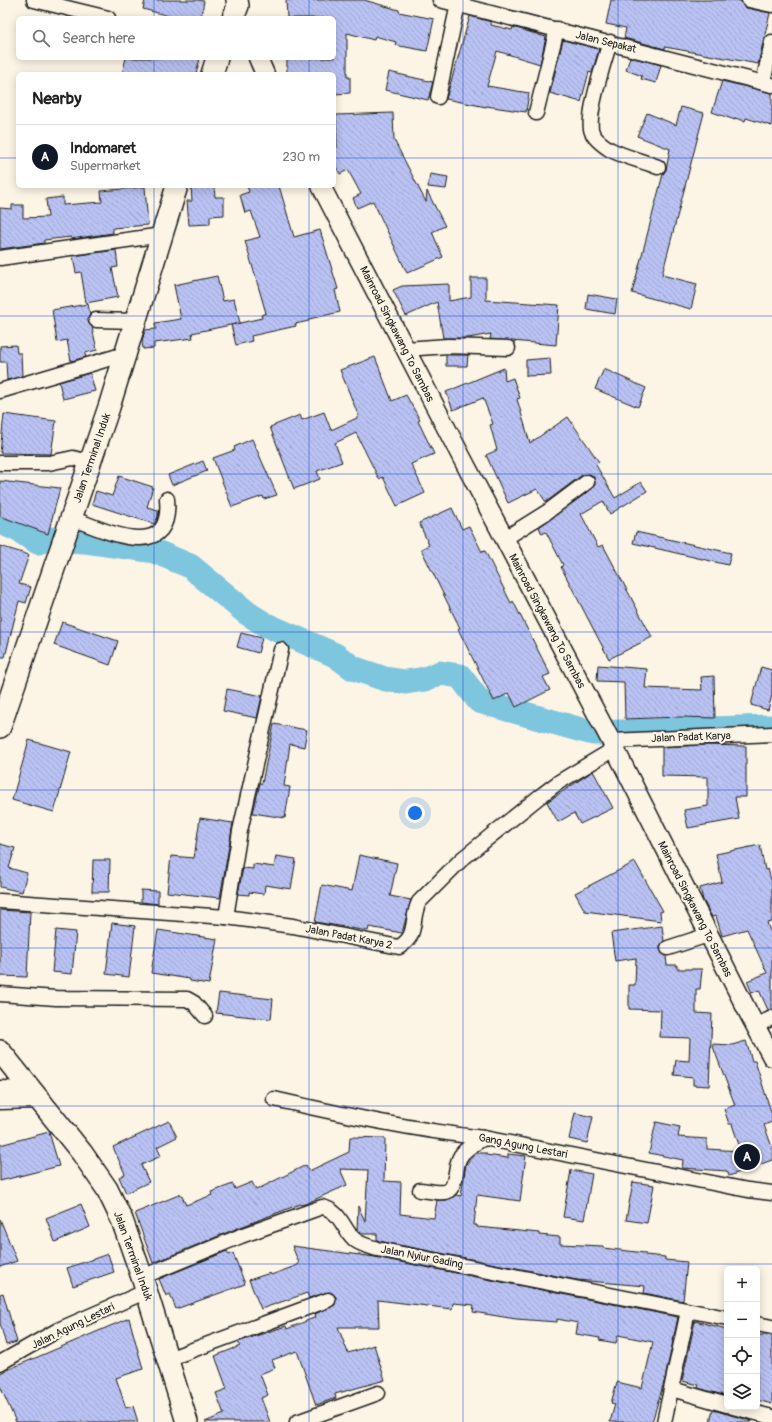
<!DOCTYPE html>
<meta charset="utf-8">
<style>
:root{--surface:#fff;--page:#f2f2f2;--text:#222;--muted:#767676;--line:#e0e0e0;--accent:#111827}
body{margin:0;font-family:Pangolin,sans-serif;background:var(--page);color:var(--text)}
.controls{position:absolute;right:12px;bottom:12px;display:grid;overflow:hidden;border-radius:6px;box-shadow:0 2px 10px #0003}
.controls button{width:36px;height:36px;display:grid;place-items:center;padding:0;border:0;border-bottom:1px solid var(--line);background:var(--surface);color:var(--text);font:20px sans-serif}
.you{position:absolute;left:415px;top:813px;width:14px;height:14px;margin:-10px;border:3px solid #fff;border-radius:50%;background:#1a73e8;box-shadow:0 0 0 6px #1a73e833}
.badge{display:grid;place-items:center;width:26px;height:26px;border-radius:50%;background:var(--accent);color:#fff;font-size:13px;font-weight:700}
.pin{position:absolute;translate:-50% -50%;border:2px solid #fff;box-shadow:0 1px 4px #0006}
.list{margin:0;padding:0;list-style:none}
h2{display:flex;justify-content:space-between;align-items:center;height:52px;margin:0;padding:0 16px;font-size:17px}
h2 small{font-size:13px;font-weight:400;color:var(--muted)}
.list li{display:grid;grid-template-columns:26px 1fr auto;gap:12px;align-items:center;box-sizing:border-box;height:64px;padding:0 16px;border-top:1px solid var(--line)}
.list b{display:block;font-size:15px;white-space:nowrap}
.list p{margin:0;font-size:13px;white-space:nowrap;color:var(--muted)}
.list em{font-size:13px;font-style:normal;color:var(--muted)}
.icon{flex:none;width:22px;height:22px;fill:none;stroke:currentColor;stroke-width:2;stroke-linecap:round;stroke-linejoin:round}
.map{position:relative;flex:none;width:772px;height:1422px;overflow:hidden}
.search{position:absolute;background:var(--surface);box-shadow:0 2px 10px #0003;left:16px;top:16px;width:320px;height:44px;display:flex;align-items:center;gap:10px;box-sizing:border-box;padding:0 14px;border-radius:6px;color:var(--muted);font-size:15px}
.panel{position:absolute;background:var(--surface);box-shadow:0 2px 10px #0003;left:16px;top:72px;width:320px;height:116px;border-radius:6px}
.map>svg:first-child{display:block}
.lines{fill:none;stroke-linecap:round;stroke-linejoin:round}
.river{stroke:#7ec5de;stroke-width:25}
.building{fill:url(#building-back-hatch);stroke:#1c1c1c}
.minor-casing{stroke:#1c1c1c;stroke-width:17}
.major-casing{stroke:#1c1c1c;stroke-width:21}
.highway-casing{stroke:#1c1c1c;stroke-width:24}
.minor{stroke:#fcf5e5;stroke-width:14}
.major{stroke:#fcf5e5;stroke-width:18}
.highway{stroke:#fcf5e5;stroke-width:21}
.grid{fill:none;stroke:#1d4ed8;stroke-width:1;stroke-opacity:0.55}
.labels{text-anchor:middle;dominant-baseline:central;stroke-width:4;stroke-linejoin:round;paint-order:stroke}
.street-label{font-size:11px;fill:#1c1c1c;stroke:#fcf5e5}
</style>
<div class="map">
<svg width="772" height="1422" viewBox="0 0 772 1422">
<defs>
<pattern id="building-back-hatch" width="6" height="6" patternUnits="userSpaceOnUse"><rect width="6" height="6" fill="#b9c2f3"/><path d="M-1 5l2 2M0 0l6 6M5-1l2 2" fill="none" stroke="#9ea6d0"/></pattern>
</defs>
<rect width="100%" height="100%" fill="#fcf5e5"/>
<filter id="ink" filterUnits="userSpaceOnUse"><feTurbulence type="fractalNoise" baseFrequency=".025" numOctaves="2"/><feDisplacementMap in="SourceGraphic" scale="8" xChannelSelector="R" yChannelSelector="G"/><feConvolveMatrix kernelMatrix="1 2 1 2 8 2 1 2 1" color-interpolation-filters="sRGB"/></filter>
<g filter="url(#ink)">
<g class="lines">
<path class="river" d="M0,522l17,7 21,13 8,-3 38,2 70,10 36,15 57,47 19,12 69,30 18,13 32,11 21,3 19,-3 15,-6 20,3 19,25 99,28 15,4 179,-6"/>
</g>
<g class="building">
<path d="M145,0h53l6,1 -3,17h-33l1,-2 -26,-7z"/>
<path d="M286,0h78l35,10v2l35,7 -7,32 -32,-6 1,-3 -21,-6 -1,4 -27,-7v44h3v16l-16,1v-20h-47v-16h47v-40h-47z"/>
<path d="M611,0h124l6,1 2,5 4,2 23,5 -12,51 -93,-17v2l-41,-11 2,-10 -20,-4z"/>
<path d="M470,16l21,6v3l21,5 1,-3 33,10 -6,27 -43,-13 -10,35 42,7 -3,19 -40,-6v1l-40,-8z"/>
<path d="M563,40l36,9 -7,24 -3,-1 -8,30 -31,-9z"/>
<path d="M630,57l31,8 -5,18 -15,-4 1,-3 -16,-6z"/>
<path d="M126,58h74l-4,16h-74z"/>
<path d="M389,72l44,10 -5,18 -43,-10z"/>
<path d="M722,81l50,12v33l-26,-8 -1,3 -10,-3v2l-23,-8z"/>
<path d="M681,107l23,6 -42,162 35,9 -6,25 -59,-16 31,-119 3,-4 4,-21 -33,-13 10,-23 29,12z"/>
<path d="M393,113l1,27 32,62 1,-11 18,35 -13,6 11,25 -36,16 -34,-72 -16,7 -4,-10 8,-4 -13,-24 -8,4 -6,-11v-13l3,-2 -1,-33z"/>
<path d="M430,174l18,3 -2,12 -18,-2z"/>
<path d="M191,186h23l1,11h9v18l-14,1v8l-21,1 -2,-24h5z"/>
<path d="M247,186h32l15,51 26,-7 18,59 -3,1 5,22 -31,7v2l-14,3 1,2 -45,10 1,5 -16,4 -5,-20 31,-7 -1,-3 5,-2 -21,-72 15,-4 -9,-26 -6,2 -5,-18 9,-3z"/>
<path d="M145,187l3,38 -35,3v5l-42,6v-2l-27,3v3l-44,6v-41l12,1v-4h11v13l25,-1 -2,-18 17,-2v8l39,-3 -1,-11z"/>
<path d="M116,250l2,17 -6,1 6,29 -32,6 -5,-31 -5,1 -3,-17z"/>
<path d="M217,276l6,25 11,-2 6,24 -48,10 1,5 -39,5v5l-11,1 -1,-8 3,-11 11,-1 -1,-6 26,-4 -7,-34z"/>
<path d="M471,278h15v22l73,5 -3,40 -66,-6 1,-5 -23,4h-25l-6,-36 -31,14 -13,-26 9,-4 47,-2v17l22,-4z"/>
<path d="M588,294l29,5 -2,15 -29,-5z"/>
<path d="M88,304l2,10 -2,6 4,7 5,23 -12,3 1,4 -15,4 -4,-21 -10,2 -5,-32z"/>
<path d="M16,345l1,8h4l1,23 -15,4 -1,-18h-6v-16z"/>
<path d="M446,355h22l-1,11h-21z"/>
<path d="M375,357l17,44 14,-6 14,25 -2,1 16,33 -23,10 14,29 -28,13 -14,-29 -4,2 -23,-46 -21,10 7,19 -25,9 3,8 -26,10 -24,-62 30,-12 2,5 22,-8 7,18 28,-13 -19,-47z"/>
<path d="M550,358l1,17 -25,1v-16z"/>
<path d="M504,368l1,13 8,-3 7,20 -3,1 13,44 38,-26 31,45 -3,3 19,33 26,-16 6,9 -37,23 -7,-13 -22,13 17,33 5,-2 49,92 -43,22 -48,-92 2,-2 -17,-33 -4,2 -3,-7 53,-38 3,-4 -1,-8 -4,-3 -8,1 -36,27 -9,-13 -29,14 -22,-48 11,-5 -7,-25 3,-1 -10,-26 -30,12 -7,-18z"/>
<path d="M604,369l42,19 -8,19 -43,-18z"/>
<path d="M90,373l5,18 -32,8 -4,-17z"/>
<path d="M4,414l52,7 -5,33 -51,-1z"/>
<path d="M252,439l25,56 -13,4 -1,-3 -31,11 -19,-49 22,-8 -1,-3z"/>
<path d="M203,461l4,10 -35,14 -4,-10z"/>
<path d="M119,476l34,11 -6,20 11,3v7l-4,7 -62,-20 4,-13 16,5z"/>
<path d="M0,481l60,7 -12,46 -48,-18z"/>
<path d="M452,508l10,21 7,-3 13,26 3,-1 26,52 2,-2 37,73 -7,3 7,13 -34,17 -7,-14 -15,8 -36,-72 2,-1 -39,-79 8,-4 -10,-22z"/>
<path d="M636,532l95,21 -3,12 -95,-22z"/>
<path d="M0,546l29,9 -10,29 12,3 -5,16 -7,-2 -14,56h-5z"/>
<path d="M62,622l56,19 -8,24 -56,-20z"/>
<path d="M241,633l21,5 -4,15 -21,-6z"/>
<path d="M598,665l49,4 -2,19 57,2 -1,-13 13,-1 1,42 -34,-1 -56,2 -1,-37 -27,-1z"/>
<path d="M761,667l11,3v25l-4,15 -17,-5z"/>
<path d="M227,689l35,7 -5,22 -34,-7z"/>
<path d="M274,724l33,6 -3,17 -14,-3 -6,42 6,1 -5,31 -32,-5 7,-30h2z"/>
<path d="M29,740l42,12 -17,60 -42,-12z"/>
<path d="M704,745l42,1v51h-11l4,22 -51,9 -4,-18 24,-4v-29l-46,-1v-29z"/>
<path d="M593,771l20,37 -33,16 -6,-11 -16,9 -11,-20z"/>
<path d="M200,818l33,5 -13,75 -53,-6 4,-36 23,2z"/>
<path d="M0,844l15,4 -6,20 18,5 -5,19 -22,-5z"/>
<path d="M760,845l5,25 3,-1 4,14v39l-5,1 5,12v75h-4l-9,-20 -7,3 -5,-12 20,-8 -20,-44 -25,7 -6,-20 -4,1 -9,-17 -3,-12 22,-6 -6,-28z"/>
<path d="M359,855l38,8 -7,33 21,4 -9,33 -33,-6 -1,4 -53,-9 7,-37 30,6z"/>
<path d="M276,856l20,3 -5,30 -26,-4 -1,9 -15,-2v3l-11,-1 5,-26 10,1v-5l21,3z"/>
<path d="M93,860h17l-1,32h-17z"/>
<path d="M635,862l28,49 -3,1 1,9 -76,-10 -10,-18z"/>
<path d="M141,890l17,1v13l-17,-2z"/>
<path d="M0,910l30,2 -3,65 -27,-1z"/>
<path d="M112,923l23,3 -6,51 -23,-3z"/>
<path d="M662,926l2,15 -4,5v4l6,6 1,9h10v4h25l-2,20h-4v24l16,1 -3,72 -16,-1v-8l-19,-2 2,-15 13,1 1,-23 -30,-1 1,-27 -32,-1v-24h6l1,-27 -21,3 -4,-28z"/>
<path d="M56,930l20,2 -4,42 -20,-2z"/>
<path d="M158,930l59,9 -8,45 -19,-3v-2l-39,-6z"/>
<path d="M219,993l54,6 -2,20 -55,-6z"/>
<path d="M746,1041l6,20h3l17,54v7l-8,3 8,22v13l-43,16 -2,-5 -45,-3 1,-8 -34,-7 7,-31 24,5 -2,10 29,2v10l34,2 -9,-27h-3l-5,-15 11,-4 -23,-61 20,1z"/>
<path d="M575,1113l18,4 -6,26 -18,-4z"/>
<path d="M169,1121l8,16 -20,10 4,9 -20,9 8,17 -23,11 -7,-16 6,-3 -12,-27z"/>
<path d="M49,1132l10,34 -59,15v-36z"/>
<path d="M350,1137l35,1 -1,43 17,1 -1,32 34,4 3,-18h10l9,-5 5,1 5,-32 10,-11h10v2l22,3v-4l18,2 -6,45 -43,-6 -3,30h3v2l43,4 19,2v2l21,2v7l43,2v2l42,5v2l20,2v3l22,2 -4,39 -39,-8 1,-7 -68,-6 -198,-39 -2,-1v-6h-16l-4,-4 1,-24 7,15 3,-51 -28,-1 7,16 -42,19 -4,1 -1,-1 -62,24 -85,35 -18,-50 46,-19 5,11 26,-10 -1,-3 22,-8 2,5 17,-7 4,8 50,-25 3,6 40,-19z"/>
<path d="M571,1170l21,4 -8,46 -21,-3z"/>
<path d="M633,1182l21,3 -7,38 -21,-3z"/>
<path d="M81,1204l9,23 -35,15 -9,-24z"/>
<path d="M0,1219l17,42 -17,6z"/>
<path d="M292,1246l83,11 303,60 -13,62 -13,43h-42l5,-18 -4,-1 6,-21 25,6 11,-46 -35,-7 -2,8 -17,-3 1,-2 -24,-4 2,-11 -21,-4v3l-41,-3 -43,-7 1,-7 -21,-2 -1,6 -74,-9 1,27h-41l10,26 26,-8 11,35 -50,14 1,4 -20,7 -19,-54 -25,9 3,8 -15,6 8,21 -7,3 9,24h-65l19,-8 -8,-21 11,-4 -12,-33 25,-10 -2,-4 48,-16 1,3 29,-12 -1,-3 20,-9 1,-8 -6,-5 -21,6 -2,-5 -46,16 -12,-29 21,-7 1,2 27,-10 1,-2z"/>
<path d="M227,1251l2,4 4,-2 12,31 -69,25 -6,-15 -4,2 -7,-17z"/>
<path d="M108,1254l6,18 -41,14 -6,-18z"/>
<path d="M3,1293l14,49 -11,3 -6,-22v-29z"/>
<path d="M129,1318l14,51 -27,9 10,30 7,-2 5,16h-122l-16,-36v-13z"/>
<path d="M695,1321l32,8v67l-29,-8 1,-3 -17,-4z"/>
<path d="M757,1335h14l1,3v66l-15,-4z"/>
<path d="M713,1410l39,11v1h-42z"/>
</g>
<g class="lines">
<g class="minor-casing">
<g id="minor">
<path d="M34,0l74,18"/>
<path d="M440,0l332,85"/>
<path d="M749,0l23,5"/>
<path d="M610,42c-6,20 -22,68 -19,87 1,8 12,16 18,20 15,8 34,12 49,18"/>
<path d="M763,83l9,-41"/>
<path d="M438,97l20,-93"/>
<path d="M536,113l21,-84"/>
<path d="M0,258l162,-23"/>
<path d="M96,320l40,1"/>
<path d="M405,349l43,-3 60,2"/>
<path d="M0,391l125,-37"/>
<path d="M0,463h49l24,-5 17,4"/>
<path d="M71,518c33,12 102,47 96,-19"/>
<path d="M504,539l43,-27 40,-30"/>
<path d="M611,741l161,-7"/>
<path d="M0,901l226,16 67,9 106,21c20,-12 11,-27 20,-45l43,-43 77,-62 20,-15 55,-33"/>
<path d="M226,917l14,-86 41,-181"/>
<path d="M668,948l40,-13"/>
<path d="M0,994l56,4 131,1 7,4 11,13"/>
<path d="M755,1026l17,-8"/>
<path d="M0,1088l29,1"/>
<path d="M274,1099c70,16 140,31 210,39l264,52 24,3"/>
<path d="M0,1102l39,-1"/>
<path d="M420,1190c24,2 32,9 36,-18 1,-5 1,-10 4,-15 5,-9 16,-14 24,-19"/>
<path d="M142,1277l99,-41 81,-29c19,4 20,21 32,32 6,6 15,7 23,10l350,69"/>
<path d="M757,1324l15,3"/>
<path d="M168,1359l160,-59"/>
<path d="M0,1363l58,-33 89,-39"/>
<path d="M672,1389l55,16"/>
<path d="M733,1407l39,10"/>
<path d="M297,1422l81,-29"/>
<path d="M664,1422l24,-111"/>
</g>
</g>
<g class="major-casing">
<g id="major">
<path d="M258,58l7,16"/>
<path d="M321,186l131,253 159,302 138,273 23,43"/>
</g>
</g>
<g class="highway-casing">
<g id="highway">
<path d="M233,18l5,-12 -1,-6"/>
<path d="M212,74l5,-16"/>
<path d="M0,727l109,-320 68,-221"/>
<path d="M0,1051l82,102 25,36 15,31 20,57 45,145"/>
</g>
</g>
<use href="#minor" class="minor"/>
<use href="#major" class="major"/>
<use href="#highway" class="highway"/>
</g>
</g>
<path class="grid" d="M154,0v18M309,0v18M463,0v1422M618,0v1422M154,58v16M309,58v16M0,158h18M334,158h438M154,186v1236M309,186v1236M0,316h772M0,474h772M0,632h772M0,790h772M0,948h772M0,1106h772M0,1264h772"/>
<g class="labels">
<g class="street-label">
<text transform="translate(606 42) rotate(14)">Jalan Sepakat</text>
<text transform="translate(397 334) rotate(63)">Mainroad Singkawang To Sambas</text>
<text transform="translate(92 458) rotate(-71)">Jalan Terminal Induk</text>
<text transform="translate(547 621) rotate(62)">Mainroad Singkawang To Sambas</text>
<text transform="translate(691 737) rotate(-2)">Jalan Padat Karya</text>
<text transform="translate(695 909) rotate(63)">Mainroad Singkawang To Sambas</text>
<text transform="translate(349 937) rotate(11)">Jalan Padat Karya 2</text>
<text transform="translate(523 1146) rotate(11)">Gang Agung Lestari</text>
<text transform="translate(133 1256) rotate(70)">Jalan Terminal Induk</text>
<text transform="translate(422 1257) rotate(11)">Jalan Nyiur Gading</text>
<text transform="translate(73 1326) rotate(-26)">Jalan Agung Lestari</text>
</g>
</g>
</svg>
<div class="controls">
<button>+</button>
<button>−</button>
<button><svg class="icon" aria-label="locate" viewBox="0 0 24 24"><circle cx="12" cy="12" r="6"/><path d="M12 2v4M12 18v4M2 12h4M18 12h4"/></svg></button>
<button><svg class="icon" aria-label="layers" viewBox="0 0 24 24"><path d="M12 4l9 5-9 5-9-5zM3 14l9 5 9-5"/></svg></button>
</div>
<div class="you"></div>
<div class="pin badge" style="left:747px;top:1157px">A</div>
<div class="search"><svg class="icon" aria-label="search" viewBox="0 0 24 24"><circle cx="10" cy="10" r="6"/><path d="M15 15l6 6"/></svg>Search here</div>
<section class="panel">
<h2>Nearby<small></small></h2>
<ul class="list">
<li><span class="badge">A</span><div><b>Indomaret</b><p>Supermarket</p></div><em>230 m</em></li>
</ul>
</section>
</div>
